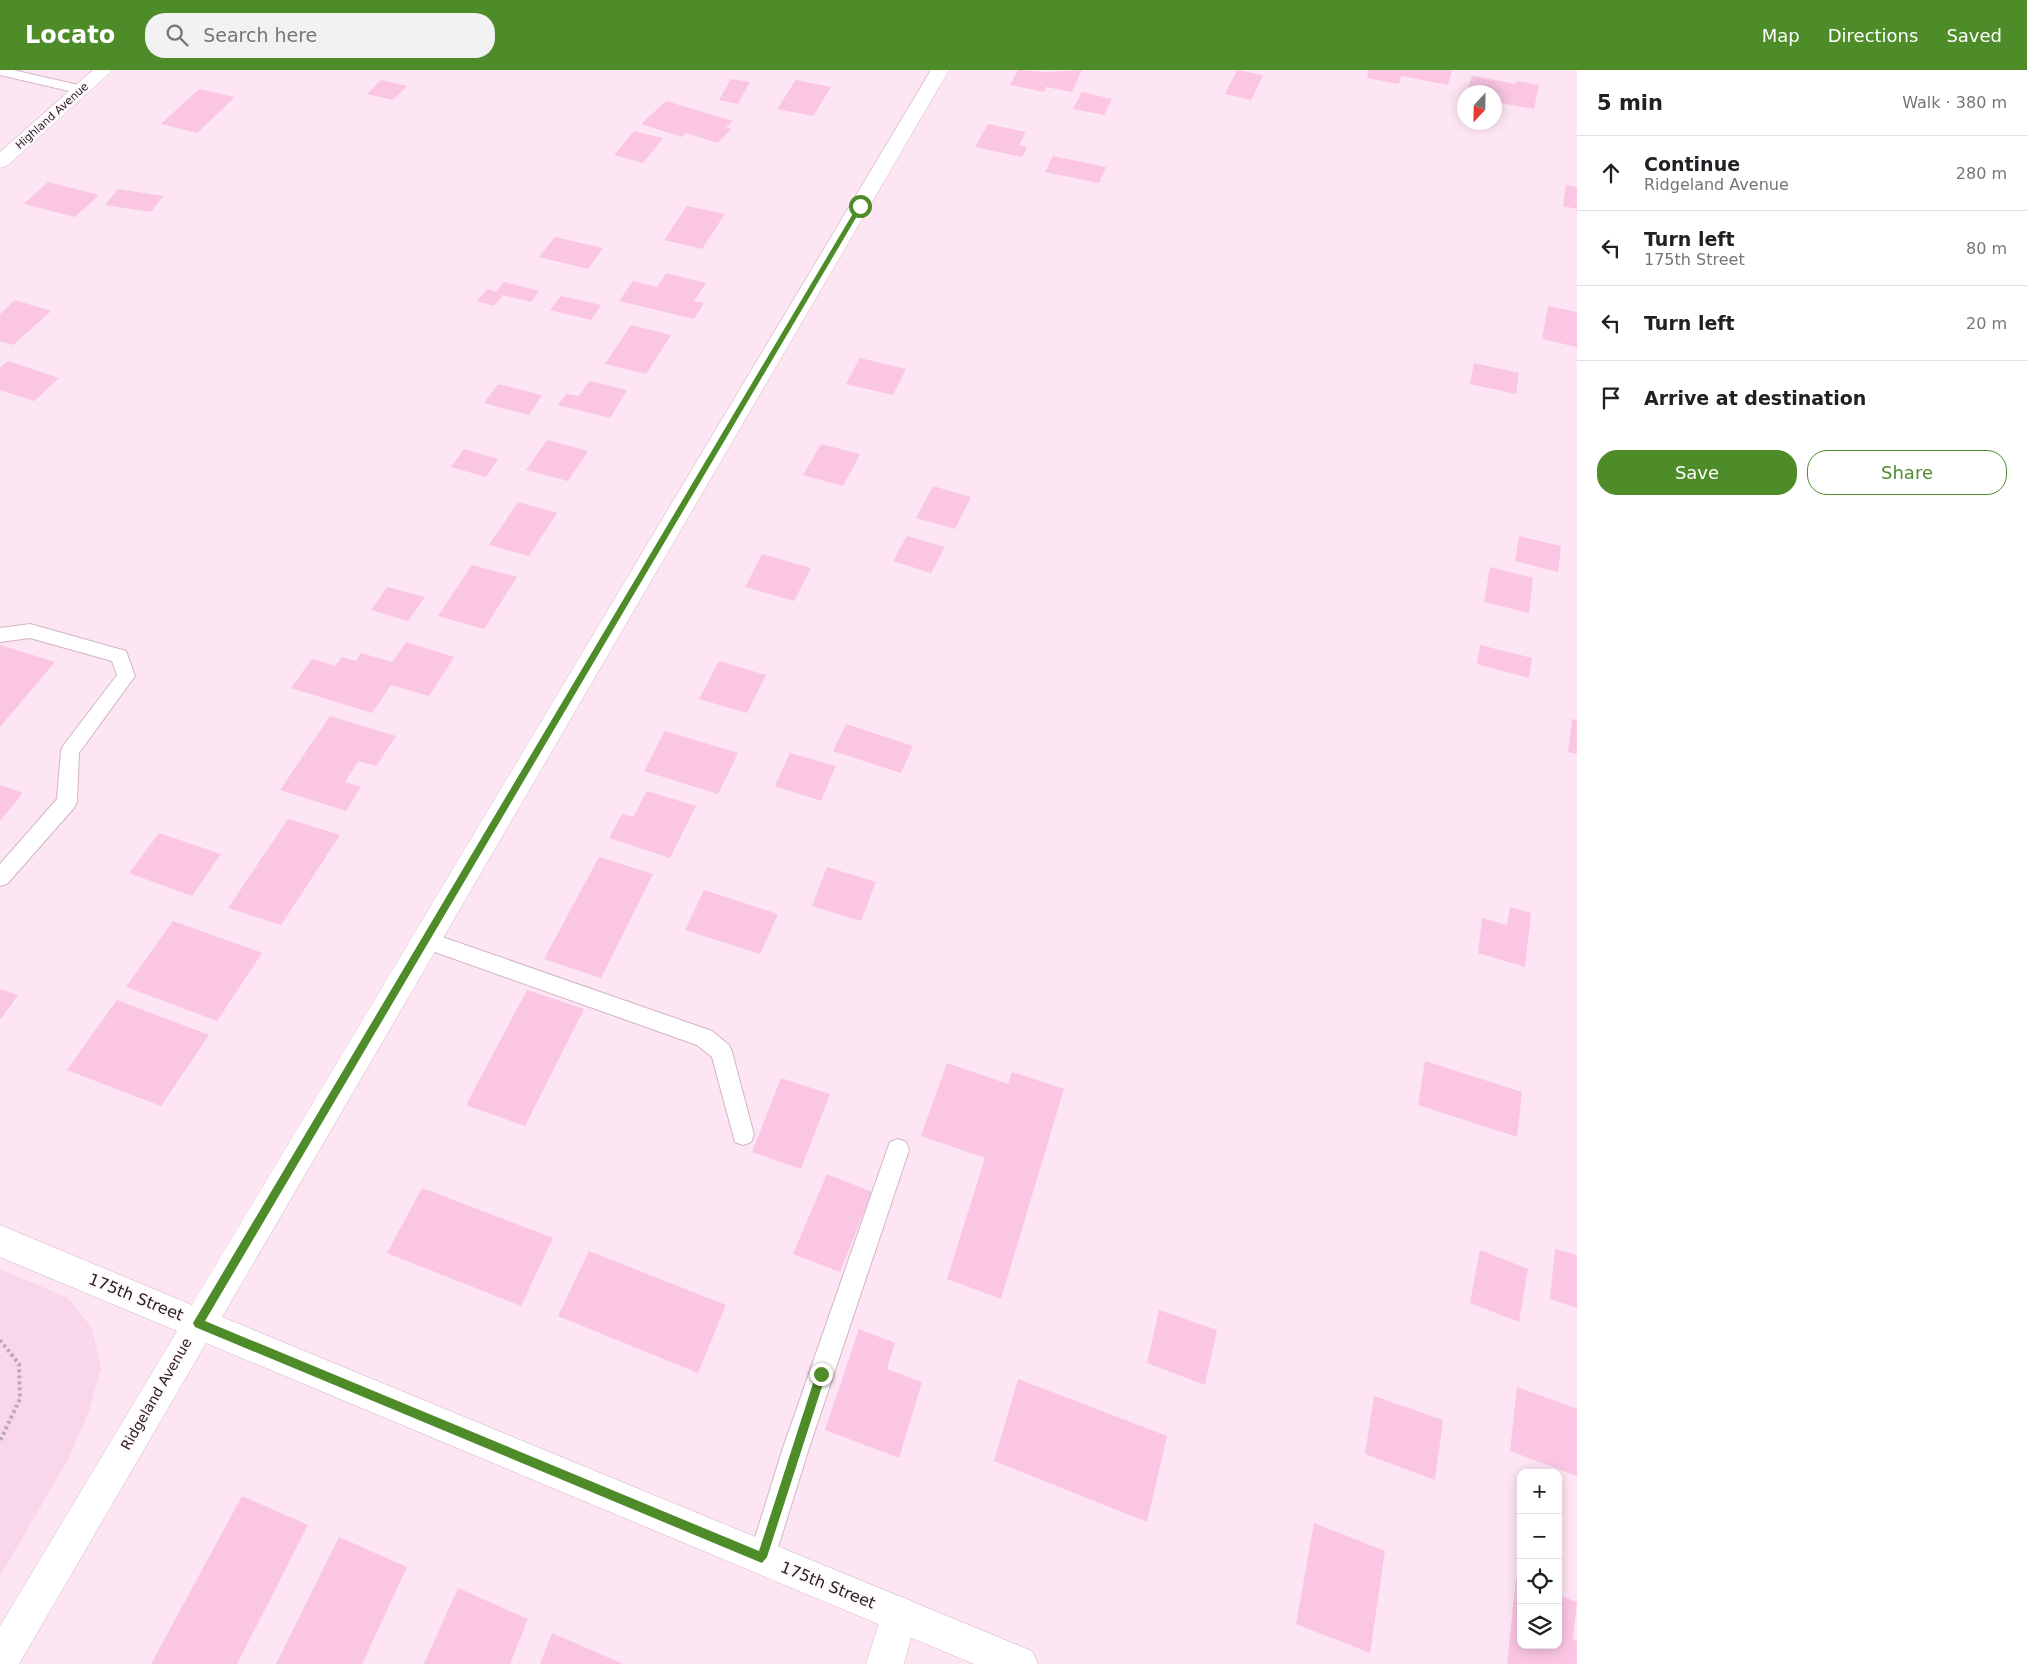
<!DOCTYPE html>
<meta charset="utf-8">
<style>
:root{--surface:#fff;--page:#f2f2f2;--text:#202124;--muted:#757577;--line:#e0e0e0;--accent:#4e8b29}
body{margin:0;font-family:"DejaVu Sans",sans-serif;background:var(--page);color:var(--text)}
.controls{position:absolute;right:15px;bottom:15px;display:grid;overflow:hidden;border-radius:10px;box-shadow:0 2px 12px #0003}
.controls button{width:45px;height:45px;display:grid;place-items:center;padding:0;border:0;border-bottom:1px solid var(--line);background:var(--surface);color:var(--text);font:25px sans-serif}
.compass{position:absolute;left:1457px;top:15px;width:45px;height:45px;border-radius:50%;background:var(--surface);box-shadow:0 2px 12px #0003;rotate:202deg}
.stop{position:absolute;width:15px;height:15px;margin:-11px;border:4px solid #4e8b29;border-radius:50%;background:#fff}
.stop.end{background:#4e8b29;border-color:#fff;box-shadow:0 1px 5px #0008}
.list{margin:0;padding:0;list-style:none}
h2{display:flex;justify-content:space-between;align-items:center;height:65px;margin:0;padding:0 20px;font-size:21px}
h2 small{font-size:16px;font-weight:400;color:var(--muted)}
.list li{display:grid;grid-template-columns:32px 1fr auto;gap:15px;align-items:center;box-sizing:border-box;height:75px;padding:0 20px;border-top:1px solid var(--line)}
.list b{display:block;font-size:19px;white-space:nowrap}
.list p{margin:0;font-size:16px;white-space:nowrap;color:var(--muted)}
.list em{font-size:16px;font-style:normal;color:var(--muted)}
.actions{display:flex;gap:10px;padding:15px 20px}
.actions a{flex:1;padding:11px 0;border:1px solid var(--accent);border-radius:20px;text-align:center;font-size:18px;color:var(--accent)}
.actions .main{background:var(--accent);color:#fff}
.icon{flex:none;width:28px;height:28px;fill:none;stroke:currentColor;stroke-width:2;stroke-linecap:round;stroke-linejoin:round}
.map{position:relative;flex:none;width:1577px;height:1594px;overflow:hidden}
header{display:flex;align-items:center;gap:30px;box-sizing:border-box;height:70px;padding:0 25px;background:var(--accent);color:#fff}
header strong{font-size:24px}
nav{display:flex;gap:28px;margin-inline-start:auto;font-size:18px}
.search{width:350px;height:45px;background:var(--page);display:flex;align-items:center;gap:12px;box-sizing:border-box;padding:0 18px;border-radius:20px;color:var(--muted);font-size:19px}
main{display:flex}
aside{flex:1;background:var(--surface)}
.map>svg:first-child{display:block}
.built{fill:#fad6ea}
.building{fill:#fac6e4}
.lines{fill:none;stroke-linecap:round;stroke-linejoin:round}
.lane-casing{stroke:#d1b5c5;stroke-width:2}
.street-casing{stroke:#d1b5c5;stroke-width:1}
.secondary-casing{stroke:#d1b5c5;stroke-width:1}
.path{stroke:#bca8b4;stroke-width:4;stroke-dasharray:3 3;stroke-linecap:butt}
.lane{fill:#fff;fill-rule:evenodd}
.street{fill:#fff;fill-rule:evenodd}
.secondary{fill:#fff;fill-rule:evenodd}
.route{fill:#4e8b29}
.labels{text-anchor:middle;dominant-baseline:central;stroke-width:4;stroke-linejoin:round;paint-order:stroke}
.far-street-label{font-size:11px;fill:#2b2127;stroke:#fef8fc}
.street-label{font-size:14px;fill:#2b2127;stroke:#fef8fc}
.near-street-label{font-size:16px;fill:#2b2127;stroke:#fef8fc}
</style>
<header>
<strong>Locato</strong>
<div class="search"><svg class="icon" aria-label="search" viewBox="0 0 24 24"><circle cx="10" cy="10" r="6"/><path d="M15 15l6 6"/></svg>Search here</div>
<nav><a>Map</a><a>Directions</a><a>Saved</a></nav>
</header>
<main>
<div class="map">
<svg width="1577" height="1594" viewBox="0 0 1577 1594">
<rect width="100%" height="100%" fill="#fde5f3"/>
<path class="built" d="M0,1199l68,29 24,30 9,40 -12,43 -21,49 -68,116z"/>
<g class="building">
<path d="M1018,0l29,2 35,-2 -10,22 -26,-5 -2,5 -34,-7z"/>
<path d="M1237,0l26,5 -12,25 -26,-6z"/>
<path d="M1369,0h83l-4,15 -47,-9 -2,8 -32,-6z"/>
<path d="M1472,6l44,8 1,-3 22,4 -5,24 -40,-7v-10h-27z"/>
<path d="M731,9l19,3 -12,22 -19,-4z"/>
<path d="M381,10l26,6 -14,14 -26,-6z"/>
<path d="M796,10l35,7 -18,29 -36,-7z"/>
<path d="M199,19l36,8 -38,36 -36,-9z"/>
<path d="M1082,22l30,7 -8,16 -31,-6z"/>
<path d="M666,31l67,20 -7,6 5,2 -13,14 -32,-10 -4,4 -41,-13z"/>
<path d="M988,54l38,8 -7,13 8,2 -5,10 -47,-10z"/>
<path d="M634,61l29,7 -20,25 -29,-8z"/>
<path d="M1053,86l53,11 -7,16 -54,-11z"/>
<path d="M48,112l51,13 -24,22 -51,-13z"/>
<path d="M1566,115l11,2v22l-14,-3z"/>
<path d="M118,119l45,7 -12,16 -46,-7z"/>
<path d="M687,136l38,8 -23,35 -38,-9z"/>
<path d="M555,167l48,11 -15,21 -49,-12z"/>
<path d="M666,203l40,10 -12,18 10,2 -10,16 -75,-18 14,-20 24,6z"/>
<path d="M504,212l35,9 -8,11 -28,-7 -9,11 -17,-5 10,-12 9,3z"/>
<path d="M561,226l40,9 -10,15 -41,-10z"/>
<path d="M15,230l36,11 -38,34 -13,-4v-27z"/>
<path d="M1548,236l29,6v35l-35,-8z"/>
<path d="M631,255l40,10 -25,39 -41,-10z"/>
<path d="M860,288l46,11 -13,26 -47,-11z"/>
<path d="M8,291l51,17 -25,23 -34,-11v-22z"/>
<path d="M1474,293l45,10 -3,21 -46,-10z"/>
<path d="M589,311l38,9 -17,28 -52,-13 8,-11 13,2z"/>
<path d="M498,314l44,11 -13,20 -45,-12z"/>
<path d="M547,370l41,11 -20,30 -42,-11z"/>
<path d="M821,374l39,10 -17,32 -40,-11z"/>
<path d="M464,379l34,10 -12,18 -35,-10z"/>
<path d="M933,416l38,11 -16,32 -39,-11z"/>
<path d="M518,432l39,11 -28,43 -40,-11z"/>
<path d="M907,466l38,11 -14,26 -38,-12z"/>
<path d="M1519,466l42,10 -3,26 -43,-11z"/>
<path d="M762,484l49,14 -17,33 -49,-14z"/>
<path d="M472,495l45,12 -33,52 -46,-13z"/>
<path d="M1490,497l43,11 -4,35 -45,-11z"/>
<path d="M387,517l38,10 -17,24 -37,-11z"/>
<path d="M406,572l48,15 -25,39 -38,-11 -19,28 -81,-25 21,-29 23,7 7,-9 14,4 5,-8 31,9z"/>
<path d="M0,575l55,17 -55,65z"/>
<path d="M1480,575l52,13 -3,20 -52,-14z"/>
<path d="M719,591l47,14 -19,38 -48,-14z"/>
<path d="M330,646l66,20 -20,30 -18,-5 -13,21 16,5 -15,24 -66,-21z"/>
<path d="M1572,649l5,1v34l-9,-2z"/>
<path d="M846,654l67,22 -12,27 -68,-22z"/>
<path d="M665,661l73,22 -20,41 -74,-23z"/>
<path d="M790,683l46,13 -15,35 -46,-15z"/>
<path d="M0,715l23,8 -23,28z"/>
<path d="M647,721l49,15 -26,52 -61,-20 13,-24 11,3z"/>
<path d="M288,749l52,16 -59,90 -53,-17z"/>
<path d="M159,763l62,21 -29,42 -63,-23z"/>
<path d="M599,787l54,17 -52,104 -57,-19z"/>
<path d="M827,797l49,15 -15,39 -49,-15z"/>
<path d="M704,820l74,24 -18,40 -75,-24z"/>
<path d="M1510,837l21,6 -6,54 -47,-14 4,-35 25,7z"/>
<path d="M173,851l89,32 -45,68 -91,-34z"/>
<path d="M0,919l18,6 -18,25z"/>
<path d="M527,920l57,19 -59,117 -59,-21z"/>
<path d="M117,930l92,35 -48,71 -94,-36z"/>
<path d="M1425,991l97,31 -5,45 -99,-32z"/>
<path d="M947,993l61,21 4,-12 52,17 -63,210 -54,-20 38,-121 -64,-22z"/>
<path d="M781,1008l49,16 -29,75 -49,-17z"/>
<path d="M827,1104l45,18 -32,80 -47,-18z"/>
<path d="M422,1118l131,50 -32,68 -134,-53z"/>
<path d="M1555,1179l22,6v53l-27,-9z"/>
<path d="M1480,1180l48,19 -9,53 -49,-19z"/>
<path d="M589,1181l137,54 -28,68 -140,-57z"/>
<path d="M1159,1240l58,20 -12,55 -58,-22z"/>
<path d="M859,1259l36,14 -8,26 35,13 -23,76 -74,-28z"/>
<path d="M1018,1309l149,57 -20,86 -153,-61z"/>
<path d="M1517,1317l60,22v67l-67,-25z"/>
<path d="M1374,1326l69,24 -8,60 -70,-26z"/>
<path d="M242,1426l66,29 -71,139h-86z"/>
<path d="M1314,1453l71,28 -15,102 -74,-29z"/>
<path d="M339,1467l68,30 -45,97h-86z"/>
<path d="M1516,1508l5,2v65h37v-50l19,7 -4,37 4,2v23h-70z"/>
<path d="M458,1518l70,31 -18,45h-86z"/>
<path d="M552,1563l71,31h-83z"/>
</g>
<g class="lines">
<g class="lane-casing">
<g id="lane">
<path d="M0,0h13l74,17 2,3 -7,4 -82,-19z"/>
<path d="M30,554l96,27 9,25 -56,77 -2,49 -3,6 -67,76 -7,2v-22l57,-65 4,-48 2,-5 54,-71 -5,-14 -82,-23 -30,4v-14z"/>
<path d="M425,861l287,100 17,14 3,7 22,83 -3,7 -8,3 -8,-3 -23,-85 -15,-12 -279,-99 -3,-6 3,-6z"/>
<path d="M898,1069l8,3 3,8 -100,298 -34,109 -4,9 -9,4 -9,-4 -4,-9 34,-109 104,-298 3,-8z"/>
</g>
</g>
<g class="street-casing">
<g id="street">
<path d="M93,0h20l-106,96 -7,2v-16z"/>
<path d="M899,1526l13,5 5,13 -13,50h-38l20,-63z"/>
</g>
</g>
<g class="secondary-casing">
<path id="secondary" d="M931,0h18l-727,1247 810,334 6,13h-64l-768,-321 -187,321h-19v-38l177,-295 -177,-74v-32l192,80z"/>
</g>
<path class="path" d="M0,1270l19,24 1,35 -20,42"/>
<use href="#lane" class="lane"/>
<use href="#street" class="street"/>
<use href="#secondary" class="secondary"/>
</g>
<path class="route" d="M858,135l5,1 -658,1115 554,230 57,-177 5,-4 4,1 1,3 -59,183 -5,6 -567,-236 -2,-4z"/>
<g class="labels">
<g class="far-street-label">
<text transform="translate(52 46) rotate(-42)">Highland Avenue</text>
</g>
<g class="street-label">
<text transform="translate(156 1324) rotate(-60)">Ridgeland Avenue</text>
</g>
<g class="near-street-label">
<text transform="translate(136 1227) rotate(22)">175th Street</text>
<text transform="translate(828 1515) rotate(22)">175th Street</text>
</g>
</g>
</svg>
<div class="controls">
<button>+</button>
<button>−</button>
<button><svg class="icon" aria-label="locate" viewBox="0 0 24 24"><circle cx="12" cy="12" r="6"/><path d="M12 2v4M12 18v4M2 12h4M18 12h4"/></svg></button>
<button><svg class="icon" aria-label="layers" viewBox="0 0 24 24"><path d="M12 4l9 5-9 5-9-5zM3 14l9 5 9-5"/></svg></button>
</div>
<svg class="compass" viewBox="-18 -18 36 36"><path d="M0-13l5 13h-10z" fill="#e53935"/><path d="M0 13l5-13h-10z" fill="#757577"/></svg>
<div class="stop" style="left:860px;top:136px"></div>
<div class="stop end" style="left:821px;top:1304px"></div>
</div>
<aside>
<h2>5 min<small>Walk · 380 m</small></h2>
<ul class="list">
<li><svg class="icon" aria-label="ahead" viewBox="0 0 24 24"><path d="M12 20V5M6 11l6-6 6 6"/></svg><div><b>Continue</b><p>Ridgeland Avenue</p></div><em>280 m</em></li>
<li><svg class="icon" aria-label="left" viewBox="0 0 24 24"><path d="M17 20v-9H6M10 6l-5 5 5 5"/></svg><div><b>Turn left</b><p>175th Street</p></div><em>80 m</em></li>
<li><svg class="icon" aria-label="left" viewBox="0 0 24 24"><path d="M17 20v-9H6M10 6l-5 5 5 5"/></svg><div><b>Turn left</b></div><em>20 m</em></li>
<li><svg class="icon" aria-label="arrive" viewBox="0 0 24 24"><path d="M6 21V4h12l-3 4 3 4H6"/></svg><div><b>Arrive at destination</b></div></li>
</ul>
<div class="actions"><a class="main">Save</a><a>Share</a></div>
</aside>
</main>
